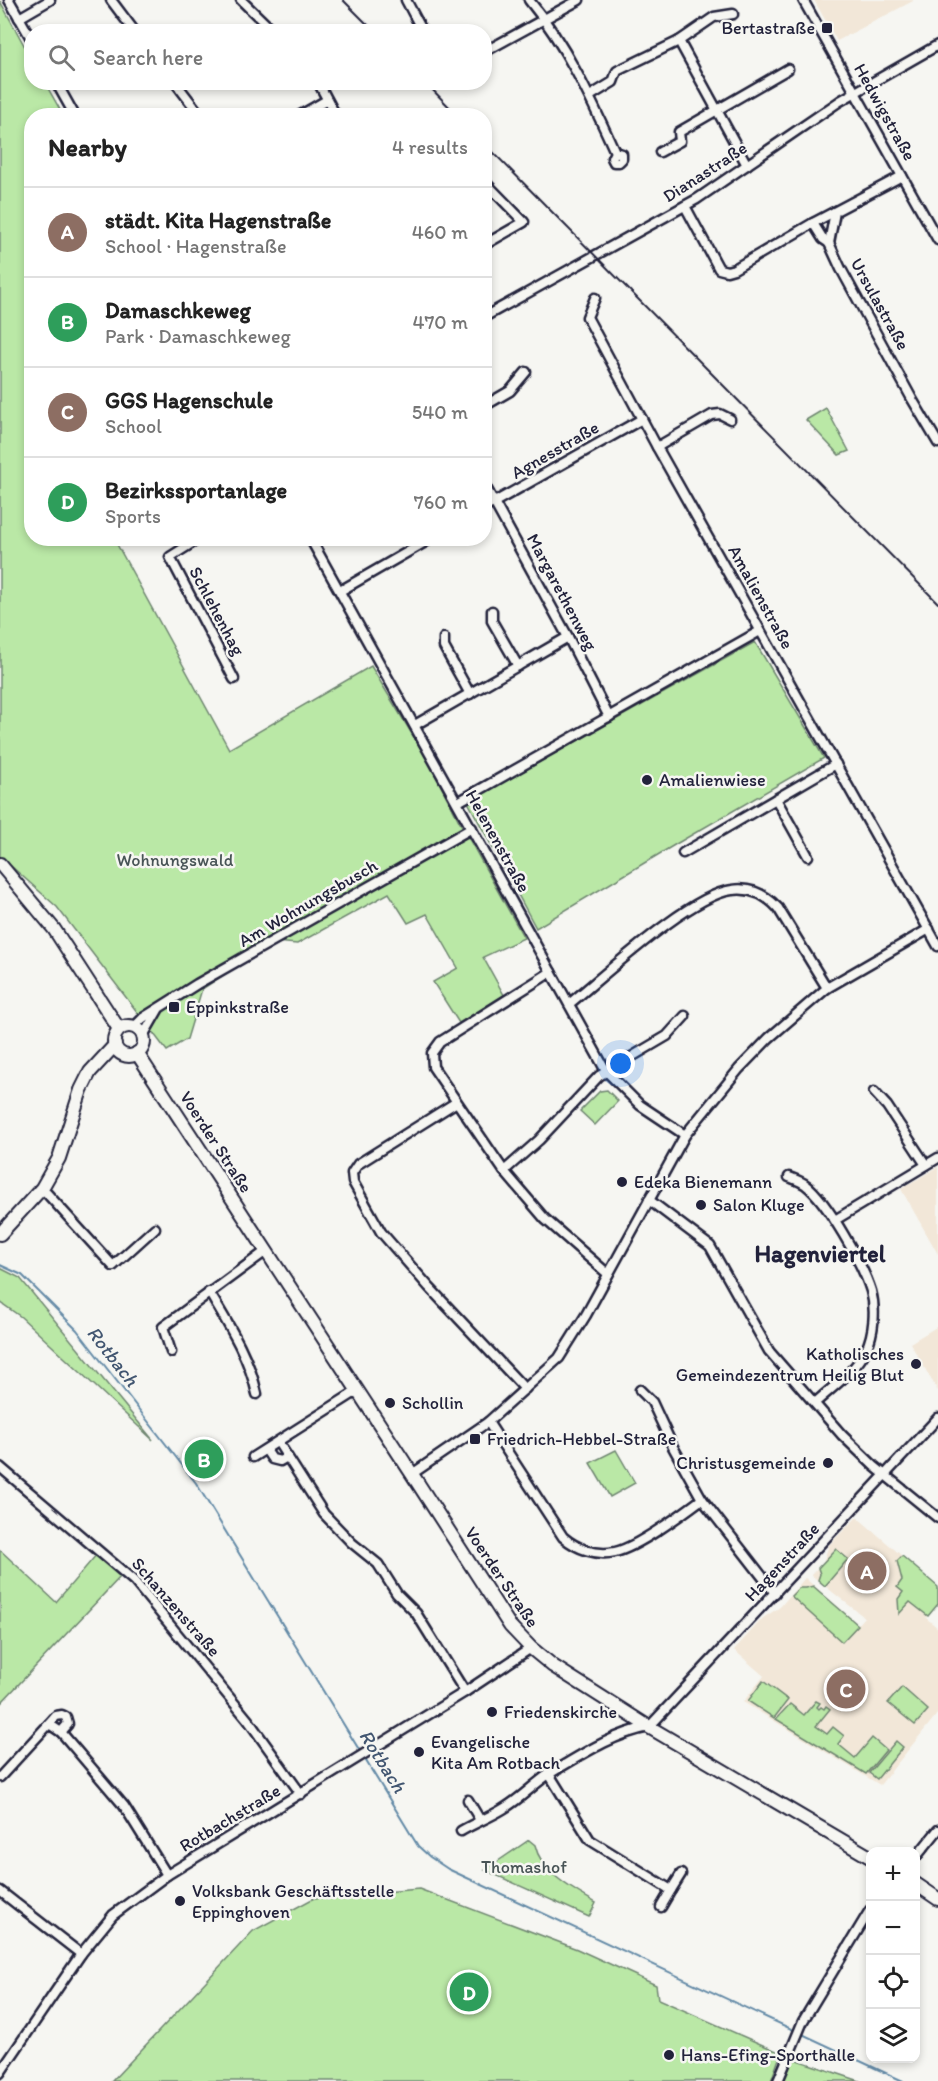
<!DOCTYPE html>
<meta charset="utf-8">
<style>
:root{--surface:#fff;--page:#f2f2f2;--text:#222;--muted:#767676;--line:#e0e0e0;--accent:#22223b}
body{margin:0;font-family:Itim,sans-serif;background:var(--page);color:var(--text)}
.controls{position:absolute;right:18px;bottom:18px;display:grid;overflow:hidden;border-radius:12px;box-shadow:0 3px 9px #0003}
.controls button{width:54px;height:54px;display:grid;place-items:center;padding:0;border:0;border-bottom:2px solid var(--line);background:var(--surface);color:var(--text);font:30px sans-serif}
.you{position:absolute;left:621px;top:1064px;width:21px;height:21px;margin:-15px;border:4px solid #fff;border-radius:50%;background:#1a73e8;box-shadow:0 0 0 9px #1a73e833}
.badge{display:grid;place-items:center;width:39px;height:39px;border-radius:50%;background:var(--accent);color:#fff;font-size:20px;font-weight:700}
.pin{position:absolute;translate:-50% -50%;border:3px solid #fff;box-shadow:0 2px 6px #0006}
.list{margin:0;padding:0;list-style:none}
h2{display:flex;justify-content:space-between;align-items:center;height:78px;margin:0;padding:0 24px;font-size:26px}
h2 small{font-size:20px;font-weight:400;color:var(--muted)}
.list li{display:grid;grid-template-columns:39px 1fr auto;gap:18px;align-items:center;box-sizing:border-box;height:90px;padding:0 24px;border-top:2px solid var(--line)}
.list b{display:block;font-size:22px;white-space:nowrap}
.list p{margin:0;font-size:20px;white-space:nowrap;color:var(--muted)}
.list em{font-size:20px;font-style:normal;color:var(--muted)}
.icon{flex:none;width:33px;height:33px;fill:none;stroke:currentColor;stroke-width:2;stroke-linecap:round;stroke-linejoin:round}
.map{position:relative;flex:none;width:938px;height:2081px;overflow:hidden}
.search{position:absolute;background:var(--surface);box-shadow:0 3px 9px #0003;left:24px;top:24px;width:468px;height:66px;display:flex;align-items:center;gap:15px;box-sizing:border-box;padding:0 21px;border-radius:24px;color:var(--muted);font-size:22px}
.panel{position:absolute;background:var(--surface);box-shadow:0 3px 9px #0003;left:24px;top:108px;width:468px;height:438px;border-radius:24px}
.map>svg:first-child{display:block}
.built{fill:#f2e7d8}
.green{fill:#bae8a6;stroke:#6e8570;stroke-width:1.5}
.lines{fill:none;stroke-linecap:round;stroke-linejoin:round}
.stream{stroke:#6289a6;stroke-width:2}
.street-casing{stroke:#22223b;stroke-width:13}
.secondary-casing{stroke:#22223b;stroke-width:16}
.street{stroke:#f6f6f2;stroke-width:8}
.secondary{stroke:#f6f6f2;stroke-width:12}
.rail{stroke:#22223b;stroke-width:2}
.poi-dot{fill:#22223b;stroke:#f6f6f2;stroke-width:2}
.labels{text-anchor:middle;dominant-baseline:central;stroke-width:5;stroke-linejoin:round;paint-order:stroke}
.poi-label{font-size:18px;fill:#22223b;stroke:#f6f6f2;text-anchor:start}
.street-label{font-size:18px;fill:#22223b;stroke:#f6f6f2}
.park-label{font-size:18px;fill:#485456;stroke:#f6f6f2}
.water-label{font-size:20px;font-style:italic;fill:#425671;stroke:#f6f6f2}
.district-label{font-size:24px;font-weight:bold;fill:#22223b;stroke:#f6f6f2}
</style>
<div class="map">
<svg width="938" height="2081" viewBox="0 0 938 2081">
<rect width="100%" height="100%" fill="#f6f6f2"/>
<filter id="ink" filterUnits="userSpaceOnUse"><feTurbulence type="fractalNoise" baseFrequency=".0167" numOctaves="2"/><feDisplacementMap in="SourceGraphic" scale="12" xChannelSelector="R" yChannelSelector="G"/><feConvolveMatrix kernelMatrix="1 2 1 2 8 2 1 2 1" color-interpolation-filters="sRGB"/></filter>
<g filter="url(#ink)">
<g class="built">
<path d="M814,0h99v1l-76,40z"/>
<path d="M938,1167v87l-37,-65z"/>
<path d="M938,1326v65l-28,-48z"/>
<path d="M857,1517l81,70v17l-12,14 12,10v85l-58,72 -137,-83 21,-26 -30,-26 29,-32 17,-11 25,-29 53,46 6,-7 -53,-42 12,-13 6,-17z"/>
</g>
<g class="green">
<path d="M0,1l31,57 1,24 13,1 18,32 -31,1v422l82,1 115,210 142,-83 56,93 32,62 65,117 -41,19 21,38 -45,28 -26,-41 25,-14 -31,-54 -19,9 -19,-30 -92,51 -22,-2 -73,47 -15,50 -20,12 -110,-144 -46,-41 -11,3z"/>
<path d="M826,408l23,43 -10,4 -33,-35z"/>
<path d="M755,642l69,116 -148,86 -140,84 -68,-126z"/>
<path d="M607,1090l11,11 -23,24 -15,-14 20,-20z"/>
<path d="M0,1268l20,10 133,162 -132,-123 -21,-15z"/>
<path d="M203,1443l18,23 -16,9 -16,-23z"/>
<path d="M616,1450l19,33 -25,14 -20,-34z"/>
<path d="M836,1549l12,10 -23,27 -7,-6 2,-6 -2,-6z"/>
<path d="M0,1550l56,52 41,-48 24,22 -121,128z"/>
<path d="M902,1556l36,31v17l-10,12 -18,-14 -11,12 -1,-15 5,-7 -6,-5 5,-7 -5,-19z"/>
<path d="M813,1586l45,39 -16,17 -51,-46 8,-8h7z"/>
<path d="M763,1681l25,19 -14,18 -26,-17z"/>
<path d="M902,1687l26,23 -13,15 -27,-22z"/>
<path d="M816,1701l4,2 -3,4 2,2 2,-2 3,2 2,-3 4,3 -14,17 11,8 6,-7 11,9 -6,8 17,14 17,-20 14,12 -20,24 -90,-55 14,-15 14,11z"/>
<path d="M896,1741l7,6 -26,32 -8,-6z"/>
<path d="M529,1840l6,5c6,28 39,45 61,58l-7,14 -104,-47z"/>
<path d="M419,1889l158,60 79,36 2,14 123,54 -10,28h-659l141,-150 61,-33z"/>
<path d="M791,2058l69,23h-78z"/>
</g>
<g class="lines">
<path class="stream" d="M0,1265l22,10 55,55 119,153 222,363 12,11 18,12 455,212"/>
<g class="street-casing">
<g id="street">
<path d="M9,0l23,40"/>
<path d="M111,0l24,32"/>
<path d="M241,0l33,32"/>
<path d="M406,0l17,32"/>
<path d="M529,0c37,45 62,99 86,152l7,2v5l-3,3h-5l-2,-4 3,-6"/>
<path d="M803,0l135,240"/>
<path d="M19,18l31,-18"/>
<path d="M679,41l68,124"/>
<path d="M484,52l95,-52"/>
<path d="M56,82l19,34"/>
<path d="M175,82l26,34"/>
<path d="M318,82l18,34"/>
<path d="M590,96l23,-14 4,-11 62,-30 35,-24 19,-3"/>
<path d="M299,116l28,-16"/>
<path d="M660,152l20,-11 -1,-9 109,-63"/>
<path d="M484,181l40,41 -40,23"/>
<path d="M685,206l34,63 8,2 7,-2 79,-46 89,-47"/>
<path d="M813,223l10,16 6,4 12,26 71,130 26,44"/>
<path d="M829,243l6,-31"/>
<path d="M595,298l-8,19 70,130 281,499"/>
<path d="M484,317l213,-118 143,-98 98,-56"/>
<path d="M484,406l26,-15 16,-19"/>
<path d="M657,447l55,-32 8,-1 10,5"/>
<path d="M484,484l84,153 41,80"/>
<path d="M484,508l158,-89"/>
<path d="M200,538l-30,19 64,122"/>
<path d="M310,538l296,533 34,34 45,30"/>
<path d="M340,591l92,-53"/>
<path d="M492,611v10l26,45"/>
<path d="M444,638v9l26,47"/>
<path d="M415,725l153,-88"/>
<path d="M776,799l32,57"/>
<path d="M458,802l302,-171"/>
<path d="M683,853l153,-89"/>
<path d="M551,972l-111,70 -8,11 1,14 71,104 41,48 63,55"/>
<path d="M569,1004c36,-29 121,-109 163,-114 19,-3 34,5 46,18l49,80"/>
<path d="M134,1027l9,-9 54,-34 275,-156"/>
<path d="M143,1036l15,-26"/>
<path d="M874,1092l13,14 39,59"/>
<path d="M455,1103l-97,61 -6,9 1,9 28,50 48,55 96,102"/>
<path d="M504,1171l35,-31 60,-64 68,-40 18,-20"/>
<path d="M789,1177c5,2 12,4 17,8 21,16 57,80 65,106 5,18 3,42 -5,59 -10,21 -35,38 -51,53"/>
<path d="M42,1188l71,78 42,-38"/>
<path d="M649,1200l61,46 59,105 73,84 32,31 64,52"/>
<path d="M835,1220l103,-62"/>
<path d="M209,1292c19,32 40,64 48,102"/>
<path d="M171,1352l-8,-25 103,-76"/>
<path d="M640,1390l12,12 21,45 29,52 73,94"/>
<path d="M488,1422l75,115c14,12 33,19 52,15 23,-5 67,-38 87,-53"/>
<path d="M278,1442l46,72 28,29 26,21 19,30 19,19 49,79"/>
<path d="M266,1450l6,9 8,2 7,-4"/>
<path d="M253,1457l104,-66"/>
<path d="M0,1467l134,114 114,139 53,74"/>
<path d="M412,1474l76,-52 71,-64 27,-43 99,-180 54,-66 30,-31 58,-50 102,-59"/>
<path d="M62,1715l4,2 2,7 -7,8 -12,-8 7,-8z"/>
<path d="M61,1732l63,74 43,69"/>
<path d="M0,1777l49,-53"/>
<path d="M468,1800l12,20"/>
<path d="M461,1831c14,-8 29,-14 42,-22 17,-10 30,-24 46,-35"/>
<path d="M916,1857l22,-27"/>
<path d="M681,1874l-10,16 -81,-50 -41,-66c32,-19 63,-40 100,-47l289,-309"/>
<path d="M0,1891l81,63"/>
<path d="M661,1907l10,-17"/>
<path d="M0,2073l81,-119 32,-39 54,-40 298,-183 66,-44"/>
<path d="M778,2081l25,-60 67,-111"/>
</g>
</g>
<g class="secondary-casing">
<g id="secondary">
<path d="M0,864l54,65 65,100"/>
<circle cx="129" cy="1041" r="15"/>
<path d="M137,1053l275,421 98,152 21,22 22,18 96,61 221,130"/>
<path d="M0,1234l42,-46 17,-30 22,-68 9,-18 25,-27"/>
<path d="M916,1884l22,15"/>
</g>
</g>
<use href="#street" class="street"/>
<use href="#secondary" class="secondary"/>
<g class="rail">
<path d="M343,0l32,32"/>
<path d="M425,82l33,34"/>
<path d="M484,143l454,460"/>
</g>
</g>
</g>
<g class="poi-dot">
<rect x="821" y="22" width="12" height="12" rx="3"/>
<circle cx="647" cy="780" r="6"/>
<rect x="168" y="1001" width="12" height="12" rx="3"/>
<circle cx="622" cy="1182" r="6"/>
<circle cx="701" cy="1205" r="6"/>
<circle cx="916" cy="1364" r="6"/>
<circle cx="390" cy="1403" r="6"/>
<rect x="469" y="1433" width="12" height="12" rx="3"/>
<circle cx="828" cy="1463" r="6"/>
<circle cx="492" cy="1712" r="6"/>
<circle cx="419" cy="1752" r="6"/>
<circle cx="180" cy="1901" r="6"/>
<circle cx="669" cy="2055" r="6"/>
</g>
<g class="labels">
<g class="poi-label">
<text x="815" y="28" text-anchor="end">Bertastraße</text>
<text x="659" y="780">Amalienwiese</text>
<text x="186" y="1007">Eppinkstraße</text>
<text x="634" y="1182">Edeka Bienemann</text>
<text x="713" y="1205">Salon Kluge</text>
<text x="904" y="1354" text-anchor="end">Katholisches<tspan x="904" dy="21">Gemeindezentrum Heilig Blut</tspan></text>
<text x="402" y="1403">Schollin</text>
<text x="487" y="1439">Friedrich-Hebbel-Straße</text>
<text x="816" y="1463" text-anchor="end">Christusgemeinde</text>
<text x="504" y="1712">Friedenskirche</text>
<text x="431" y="1742">Evangelische<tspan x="431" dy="21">Kita Am Rotbach</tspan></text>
<text x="192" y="1891">Volksbank Geschäftsstelle<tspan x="192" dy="21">Eppinghoven</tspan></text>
<text x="681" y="2055">Hans-Efing-Sporthalle</text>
</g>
<g class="street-label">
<text transform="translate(885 112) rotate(61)">Hedwigstraße</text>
<text transform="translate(705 172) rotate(-33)">Dianastraße</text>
<text transform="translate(880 304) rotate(61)">Ursulastraße</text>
<text transform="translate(555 450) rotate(-30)">Agnesstraße</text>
<text transform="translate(562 592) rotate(62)">Margarethenweg</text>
<text transform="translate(761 597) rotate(61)">Amalienstraße</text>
<text transform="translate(217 611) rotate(62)">Schlehenhag</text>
<text transform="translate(498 841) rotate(61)">Helenenstraße</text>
<text transform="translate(308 903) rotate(-30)">Am Wohnungsbusch</text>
<text transform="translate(216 1142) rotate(57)">Voerder Straße</text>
<text transform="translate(782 1562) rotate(-47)">Hagenstraße</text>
<text transform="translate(502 1577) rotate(56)">Voerder Straße</text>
<text transform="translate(176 1607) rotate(49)">Schanzenstraße</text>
<text transform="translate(230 1818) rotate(-31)">Rotbachstraße</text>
</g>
<g class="park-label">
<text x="175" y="860">Wohnungswald</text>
<text x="524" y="1867">Thomashof</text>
</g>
<g class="water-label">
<text transform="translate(113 1356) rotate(52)">Rotbach</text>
<text transform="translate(383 1761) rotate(58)">Rotbach</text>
</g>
<g class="district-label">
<text x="820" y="1253">Hagenviertel</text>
</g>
</g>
</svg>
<div class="controls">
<button>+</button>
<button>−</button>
<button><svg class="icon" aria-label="locate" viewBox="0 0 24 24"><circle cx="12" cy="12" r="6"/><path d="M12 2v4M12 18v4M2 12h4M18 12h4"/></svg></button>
<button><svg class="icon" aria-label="layers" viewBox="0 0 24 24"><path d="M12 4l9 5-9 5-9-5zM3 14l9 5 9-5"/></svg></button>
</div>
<div class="you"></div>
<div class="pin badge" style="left:867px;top:1571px;background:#8d6e63">A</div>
<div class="pin badge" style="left:204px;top:1459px;background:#2e9e5b">B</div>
<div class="pin badge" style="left:846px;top:1689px;background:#8d6e63">C</div>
<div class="pin badge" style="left:469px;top:1992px;background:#2e9e5b">D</div>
<div class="search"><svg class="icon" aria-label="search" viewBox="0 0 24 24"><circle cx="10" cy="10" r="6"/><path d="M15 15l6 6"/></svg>Search here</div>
<section class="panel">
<h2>Nearby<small>4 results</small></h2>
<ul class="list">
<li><span class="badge" style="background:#8d6e63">A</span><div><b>städt. Kita Hagenstraße</b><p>School · Hagenstraße</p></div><em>460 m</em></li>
<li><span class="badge" style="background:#2e9e5b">B</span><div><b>Damaschkeweg</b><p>Park · Damaschkeweg</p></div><em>470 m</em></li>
<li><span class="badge" style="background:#8d6e63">C</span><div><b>GGS Hagenschule</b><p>School</p></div><em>540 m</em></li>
<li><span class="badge" style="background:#2e9e5b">D</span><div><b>Bezirkssportanlage</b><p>Sports</p></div><em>760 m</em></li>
</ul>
</section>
</div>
